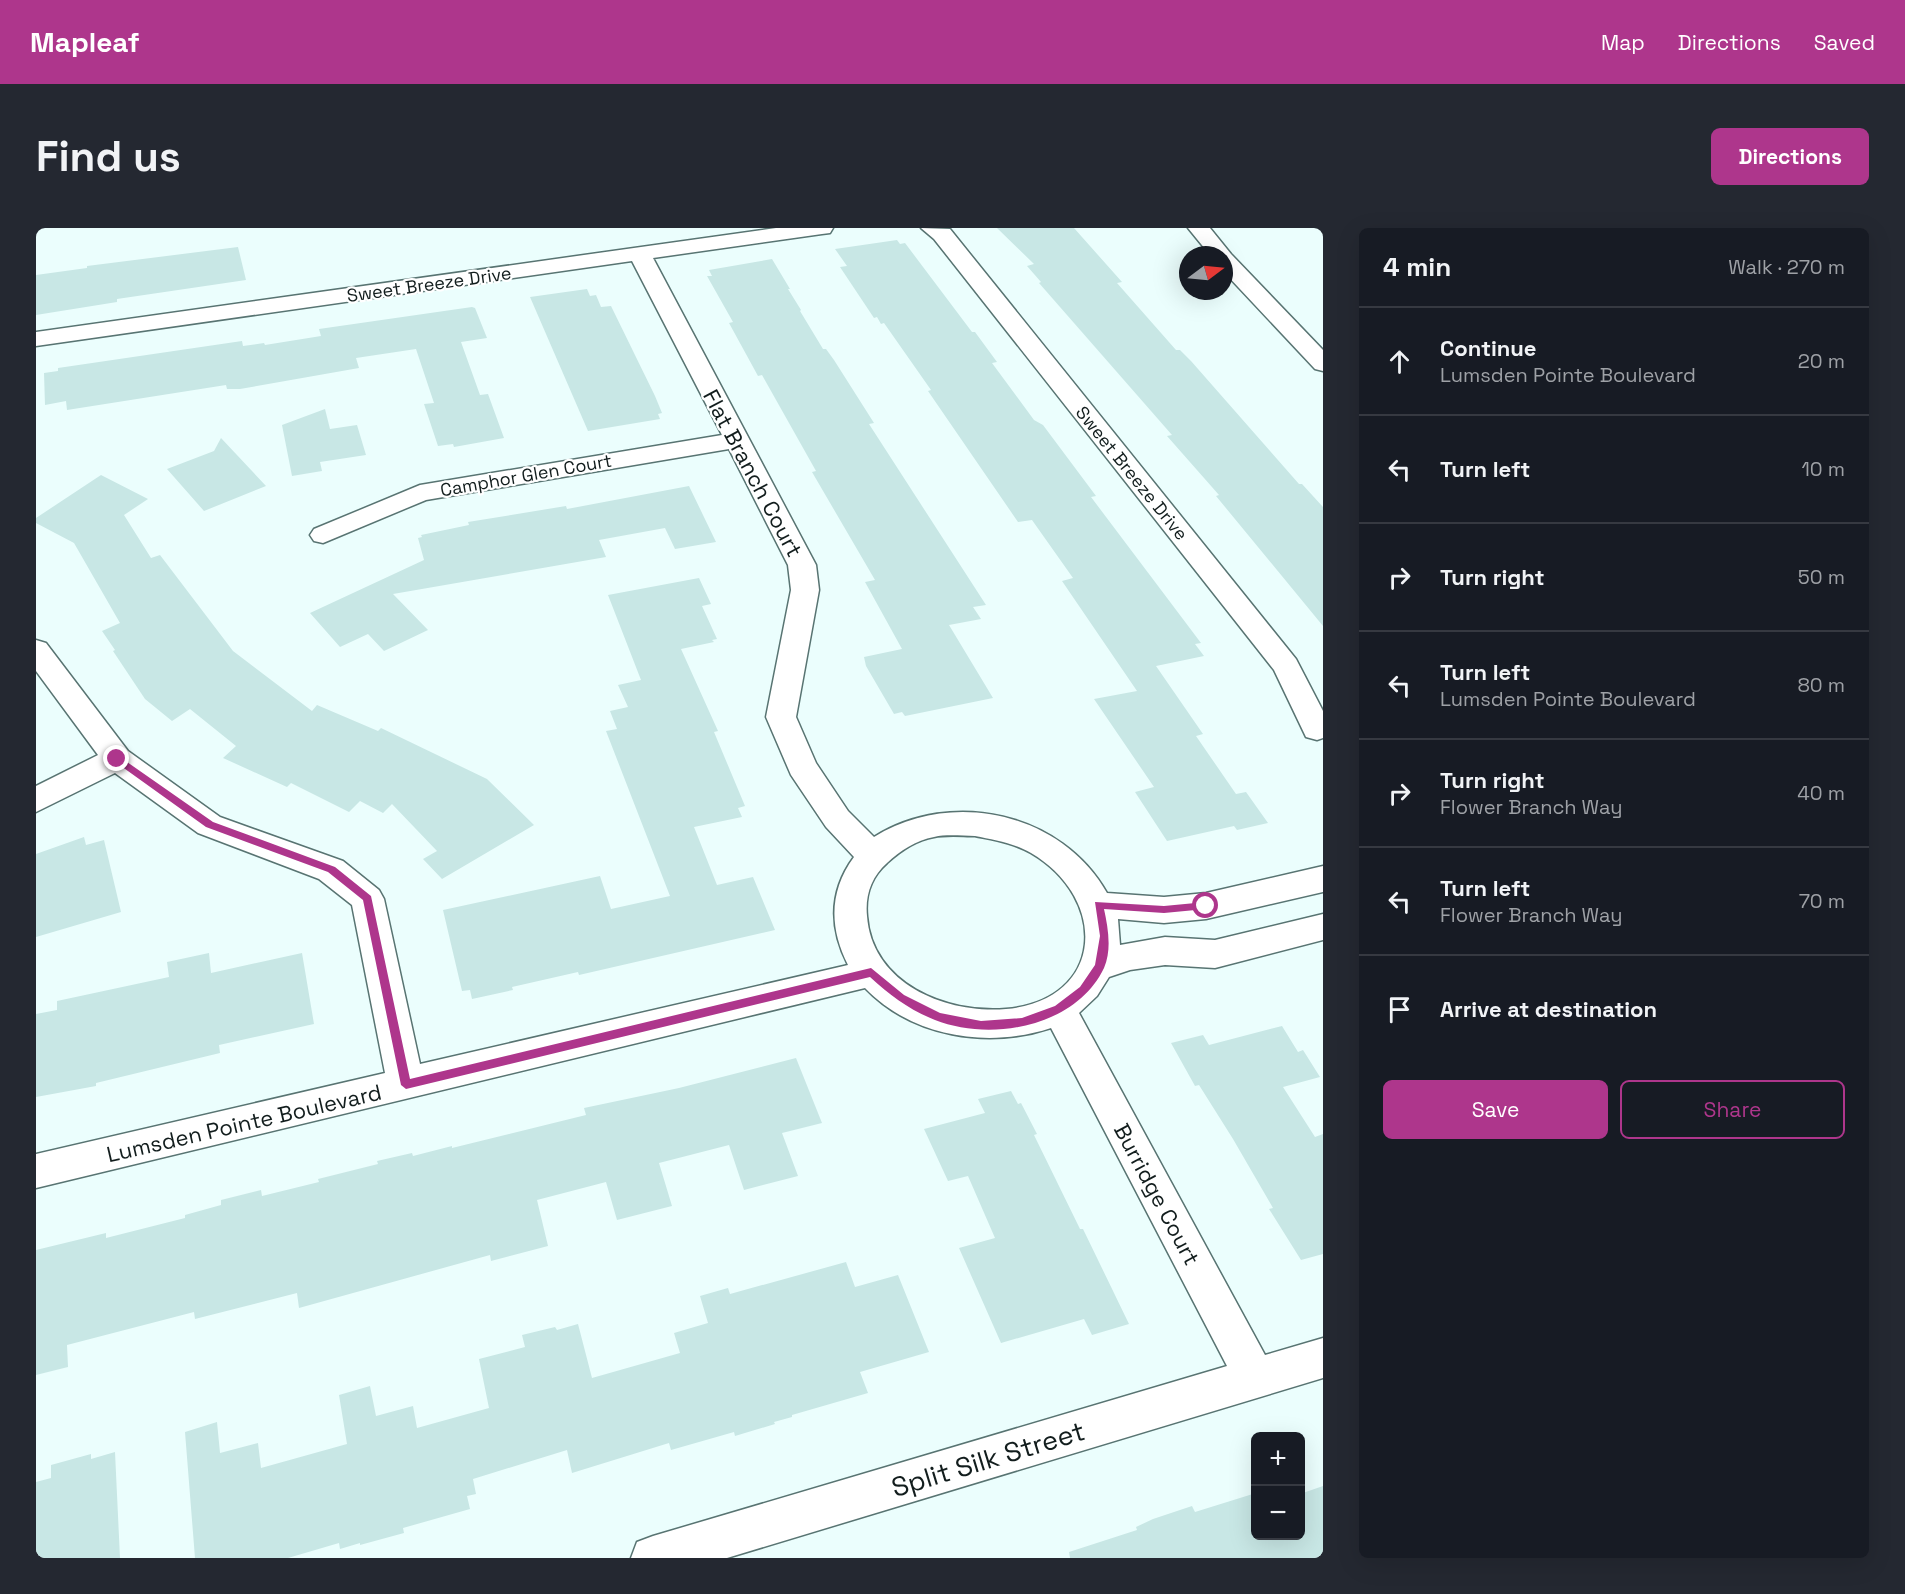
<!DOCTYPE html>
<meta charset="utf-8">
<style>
:root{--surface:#171b24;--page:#242831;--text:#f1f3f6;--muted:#9ea1a6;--line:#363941;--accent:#ae368c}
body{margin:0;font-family:"Space Grotesk",sans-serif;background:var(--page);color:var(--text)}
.controls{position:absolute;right:18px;bottom:18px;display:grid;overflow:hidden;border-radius:9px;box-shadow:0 6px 24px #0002}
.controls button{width:54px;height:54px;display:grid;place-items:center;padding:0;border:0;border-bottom:2px solid var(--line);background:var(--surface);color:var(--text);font:30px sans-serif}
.compass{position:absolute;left:1143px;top:18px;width:54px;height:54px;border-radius:50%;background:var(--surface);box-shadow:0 6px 24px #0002;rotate:74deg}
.stop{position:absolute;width:18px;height:18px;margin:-14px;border:4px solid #ae368c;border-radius:50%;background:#fff}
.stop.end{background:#ae368c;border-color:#fff;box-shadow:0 2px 6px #0008}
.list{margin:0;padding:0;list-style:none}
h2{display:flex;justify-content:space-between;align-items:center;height:78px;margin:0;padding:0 24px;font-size:26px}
h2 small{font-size:20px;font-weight:400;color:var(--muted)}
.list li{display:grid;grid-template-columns:39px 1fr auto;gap:18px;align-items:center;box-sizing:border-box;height:108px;padding:0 24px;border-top:2px solid var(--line)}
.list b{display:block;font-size:22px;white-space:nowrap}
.list p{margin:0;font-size:20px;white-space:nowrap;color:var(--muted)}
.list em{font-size:20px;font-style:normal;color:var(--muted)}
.actions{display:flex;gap:12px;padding:18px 24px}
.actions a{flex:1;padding:14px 0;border:2px solid var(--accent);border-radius:9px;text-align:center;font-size:21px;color:var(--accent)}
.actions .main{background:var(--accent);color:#fff}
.icon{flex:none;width:33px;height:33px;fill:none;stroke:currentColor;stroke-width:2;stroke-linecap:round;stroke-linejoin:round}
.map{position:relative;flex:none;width:1287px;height:1330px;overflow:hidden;border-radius:9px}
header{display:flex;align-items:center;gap:36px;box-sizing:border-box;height:84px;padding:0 30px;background:var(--accent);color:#fff}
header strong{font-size:28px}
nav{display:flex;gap:33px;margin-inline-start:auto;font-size:21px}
.intro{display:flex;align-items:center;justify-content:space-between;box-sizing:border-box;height:144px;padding:0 36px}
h1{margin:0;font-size:42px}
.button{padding:15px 27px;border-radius:9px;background:var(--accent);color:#fff;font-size:21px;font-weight:700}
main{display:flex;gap:36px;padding:0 36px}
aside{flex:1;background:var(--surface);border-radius:9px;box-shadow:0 6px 24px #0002}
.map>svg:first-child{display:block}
.building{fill:#c8e7e5}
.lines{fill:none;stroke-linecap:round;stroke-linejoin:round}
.minor-casing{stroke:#587472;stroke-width:3}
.minor{fill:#fff;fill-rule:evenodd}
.route{fill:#ae368c}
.labels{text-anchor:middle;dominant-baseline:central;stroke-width:4.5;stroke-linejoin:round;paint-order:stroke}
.far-street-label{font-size:18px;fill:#121d1d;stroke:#fff}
.street-label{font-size:22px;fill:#121d1d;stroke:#fff}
.near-street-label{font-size:27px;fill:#121d1d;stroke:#fff}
</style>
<header>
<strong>Mapleaf</strong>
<nav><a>Map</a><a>Directions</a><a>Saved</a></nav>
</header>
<div class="intro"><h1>Find us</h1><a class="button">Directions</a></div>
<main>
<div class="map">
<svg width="1287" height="1330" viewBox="0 0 1287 1330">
<rect width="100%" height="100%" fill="#ebfefd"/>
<g class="building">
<path d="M961,0h77l48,54 -5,1 59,67h4l11,11 108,123h3l21,23v119l-107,-130 3,-1 -52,-59 5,-1 -133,-152 2,-1 -14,-16 7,-2z"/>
<path d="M861,12l3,4 5,-1 67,89h3l22,30 -5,1 42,57 9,5 53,71 -5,1 110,146 -6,1 9,12 -48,10 47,68 -7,2 40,58 10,-2 22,31 -31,7 -3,-4 -67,15 -32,-49 19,-5 -60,-88 43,-8 -75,-110 11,-3 -41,-58 -14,2 -90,-131 3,-1 -47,-67 -3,1 -4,-7 -3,1 -34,-51 7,-1 -12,-17z"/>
<path d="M202,19l8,33 -129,19v3l-81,13v-40l51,-7v-2z"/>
<path d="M736,31l18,30h-2l13,21 -1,1 23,38h3l8,11 40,63 -5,1 117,181 -13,2 8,12 -32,6 44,73 -88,18 -3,-4 -8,2 -28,-48 -2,-9 38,-8 -37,-67 10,-2 -63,-108 4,-1 -54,-96 -4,1 -29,-53 4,-1 -26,-46h5l-3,-6z"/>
<path d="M551,61l3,7 6,-1 5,12 10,-1 44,90 7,17 -4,1 2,5 -72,12 -58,-134z"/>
<path d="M436,79l3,1 12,30 -26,4 19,53 8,-1 16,44 -50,9 -1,-3 -15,2 -14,-42 10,-1 -18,-54 -60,9 3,10 -119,21h-13l-1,-4 -159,25 -1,-9 -21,4 -1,-32 14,-2v-3l184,-27 1,5 21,-3 1,2 56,-9 -2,-7z"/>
<path d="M289,181l5,20 27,-4 9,30 -46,7 2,9 -30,5 -10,-51z"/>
<path d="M185,210l45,48 -62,25 -37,-42 47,-18z"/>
<path d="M65,247l47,24 -24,16 27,43 9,-3 73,96 79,60 5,-6 61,26 3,-3 106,51 47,46 -92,54 -19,-20 14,-8 -45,-47 -9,9 -23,-12 -11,11 -58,-29 -4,4 -64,-29 13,-12 -46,-37 -18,12 -27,-22 -32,-48 2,-1 -13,-19 18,-8 -46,-80 -38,-20v-5z"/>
<path d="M653,258l27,56 -41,7 -10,-21 -66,12 7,17 -213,37 35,36 -44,21 -16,-17 -28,13 -30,-34 114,-53 -6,-22 4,-1 -1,-2 48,-10 -1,-3 98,-16 1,3z"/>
<path d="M663,350l12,26 -9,2 15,33 -5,1 2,2 -33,7 37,82 -4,1 31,74 -7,2 4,9 -48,10 23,58 36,-8 22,53 -196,45 -1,-3 -66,15 1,3 -41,9 -2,-9 -8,1 -19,-81 157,-34 11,33 59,-13 -64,-165 11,-2 -7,-18 18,-4 -10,-22 23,-5 -33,-85z"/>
<path d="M48,609l2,8 18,-5 17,72 -85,25v-83z"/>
<path d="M173,725l2,20 91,-20 12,71 -95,21 1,8 -124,30v3l-60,11v-83l21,-4v-9l112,-24 -2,-15z"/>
<path d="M1246,798l16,26 5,-2 17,27 -37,10 32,50 8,-3v120l-22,6 -32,-51 4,-1 -40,-69 -34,-54 -4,1 -24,-43 32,-8 6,10z"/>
<path d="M760,830l26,65 -40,10 16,43 -54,14 -15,-45 -70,18 13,43 -55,14 -11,-38 -69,18 11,46 -57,15 -1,-6 -191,53 -2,-15 -102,26 -1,-7 -127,33 1,22 -32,8v-125l70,-17v5l79,-20v-3l36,-10v-5l40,-10 1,6 57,-14 -1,-3 60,-15 -1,-3 35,-8 1,3 39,-10v2l134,-33 -2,-7 95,-20z"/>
<path d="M975,863l7,13 3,-1 16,31 -3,1 46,94h3l46,95 -37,11 -8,-16 -83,24 -42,-95 36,-10 -27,-62 -20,5 -24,-52 61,-16 -7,-14z"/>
<path d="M810,1034l9,25 43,-12 31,77 -69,20 8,21 -76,22v2l-18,5 1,2 -40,12 -1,-4 -63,18 -2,-7 -97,30 -5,-23 -94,29 3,15 -9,2 3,13 -67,19 1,5 -44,12v-2l-20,6 -1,-6 -51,15h-93l-10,-126 32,-10 3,31 38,-10 3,25 86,-24 -8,-49 31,-9 6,30 37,-10 4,22 72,-20 -10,-49 46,-12 -3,-12 33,-8 2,3 21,-6 14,54 88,-25 -6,-20 34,-10 -8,-27 28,-8 2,6z"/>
<path d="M79,1224l5,106h-84v-76l15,-4v-13l40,-11v5z"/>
<path d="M1287,1258v72h-253l-1,-6 68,-22 -1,-3 17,-8 39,-13 3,6 61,-19v43h44v-42z"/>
</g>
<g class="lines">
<g class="minor-casing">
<g id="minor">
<path d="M740,0h57l-3,5 -8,1 -169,24 163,307 3,25 -23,127 20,46 32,48 26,26c78,-49 188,-24 233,56l57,4 42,-4 117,-27v26l-117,27 -42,4 -46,-4 2,26 45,-8 50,3 108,-26v26l-108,28 -50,-3 -35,5 -21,7 -12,19 -18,17 186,342 58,-17v40l-596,180h-96l6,-16 16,-6 574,-170 -176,-338c-63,21 -139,9 -186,-40l-829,200v-34l349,-81 -33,-168 -33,-26 -121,-46 -83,-60 -79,39v-26l62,-31 -62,-84v-31l10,3 82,108 92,66 123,44 36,29 5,9 36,165 428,-99c-19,-37 -19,-74 6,-108l-28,-30 -35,-52 -25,-58 25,-127 -3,-25 -59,-116 -303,51 -103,43 -9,-2 -4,-6 4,-6 106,-44 302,-50 -90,-174 -596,85v-14zM939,608c19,4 39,7 56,17 78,46 74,147 -25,156 -60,5 -134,-25 -139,-93 -2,-20 4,-39 20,-53 13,-12 29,-23 47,-26 13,-3 28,-1 41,-1z"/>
<path d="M885,0l29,1 346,430 27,52v27l-6,2 -11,-3 -32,-67 -340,-431z"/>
<path d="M1152,0h22l21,26 92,96v21l-8,-2 -91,-97v-17h-14z"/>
</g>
</g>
<use href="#minor" class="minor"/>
</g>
<path class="route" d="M81,527l96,67 122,45 36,29 39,183 461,-111 33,27 36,18 41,8 41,-3 33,-12 25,-19 15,-22 5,-29 -5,-34 69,4 42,-4 5,4 -5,3 -42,4 -60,-4c4,19 8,40 0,59 -28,59 -113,74 -169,52 -27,-11 -44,-24 -65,-43l-464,112 -5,-4 -38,-185 -35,-28 -122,-45 -92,-66 -1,-2z"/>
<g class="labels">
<g class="far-street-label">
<text transform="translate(393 56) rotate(-8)">Sweet Breeze Drive</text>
<text transform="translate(1096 245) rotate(51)">Sweet Breeze Drive</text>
<text transform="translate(490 247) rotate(-10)">Camphor Glen Court</text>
</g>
<g class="street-label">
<text transform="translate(717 245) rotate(62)">Flat Branch Court</text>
<text transform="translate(208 895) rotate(-13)">Lumsden Pointe Boulevard</text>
<text transform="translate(1121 966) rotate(62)">Burridge Court</text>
</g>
<g class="near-street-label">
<text transform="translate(952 1231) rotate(-17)">Split Silk Street</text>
</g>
</g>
</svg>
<div class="controls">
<button>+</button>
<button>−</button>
</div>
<svg class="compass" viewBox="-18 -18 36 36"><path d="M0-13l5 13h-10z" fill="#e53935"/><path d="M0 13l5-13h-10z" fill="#9ea1a6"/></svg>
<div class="stop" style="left:1170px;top:678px"></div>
<div class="stop end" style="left:81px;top:531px"></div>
</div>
<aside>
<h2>4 min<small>Walk · 270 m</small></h2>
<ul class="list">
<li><svg class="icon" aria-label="ahead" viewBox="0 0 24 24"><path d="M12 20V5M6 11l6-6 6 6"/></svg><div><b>Continue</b><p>Lumsden Pointe Boulevard</p></div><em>20 m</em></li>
<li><svg class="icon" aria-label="left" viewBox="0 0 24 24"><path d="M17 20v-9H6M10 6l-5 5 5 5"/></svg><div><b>Turn left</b></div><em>10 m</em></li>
<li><svg class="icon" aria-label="right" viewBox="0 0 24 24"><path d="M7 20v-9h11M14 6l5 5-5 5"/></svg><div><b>Turn right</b></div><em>50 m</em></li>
<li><svg class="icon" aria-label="left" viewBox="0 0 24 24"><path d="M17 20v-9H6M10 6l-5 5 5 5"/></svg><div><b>Turn left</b><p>Lumsden Pointe Boulevard</p></div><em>80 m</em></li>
<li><svg class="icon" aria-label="right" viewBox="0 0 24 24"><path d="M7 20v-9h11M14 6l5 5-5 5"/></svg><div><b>Turn right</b><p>Flower Branch Way</p></div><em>40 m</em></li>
<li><svg class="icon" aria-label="left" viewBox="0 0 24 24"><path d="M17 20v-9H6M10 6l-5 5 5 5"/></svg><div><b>Turn left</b><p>Flower Branch Way</p></div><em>70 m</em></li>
<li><svg class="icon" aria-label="arrive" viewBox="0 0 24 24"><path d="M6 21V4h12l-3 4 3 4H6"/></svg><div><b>Arrive at destination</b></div></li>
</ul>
<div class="actions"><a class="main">Save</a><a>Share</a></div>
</aside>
</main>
